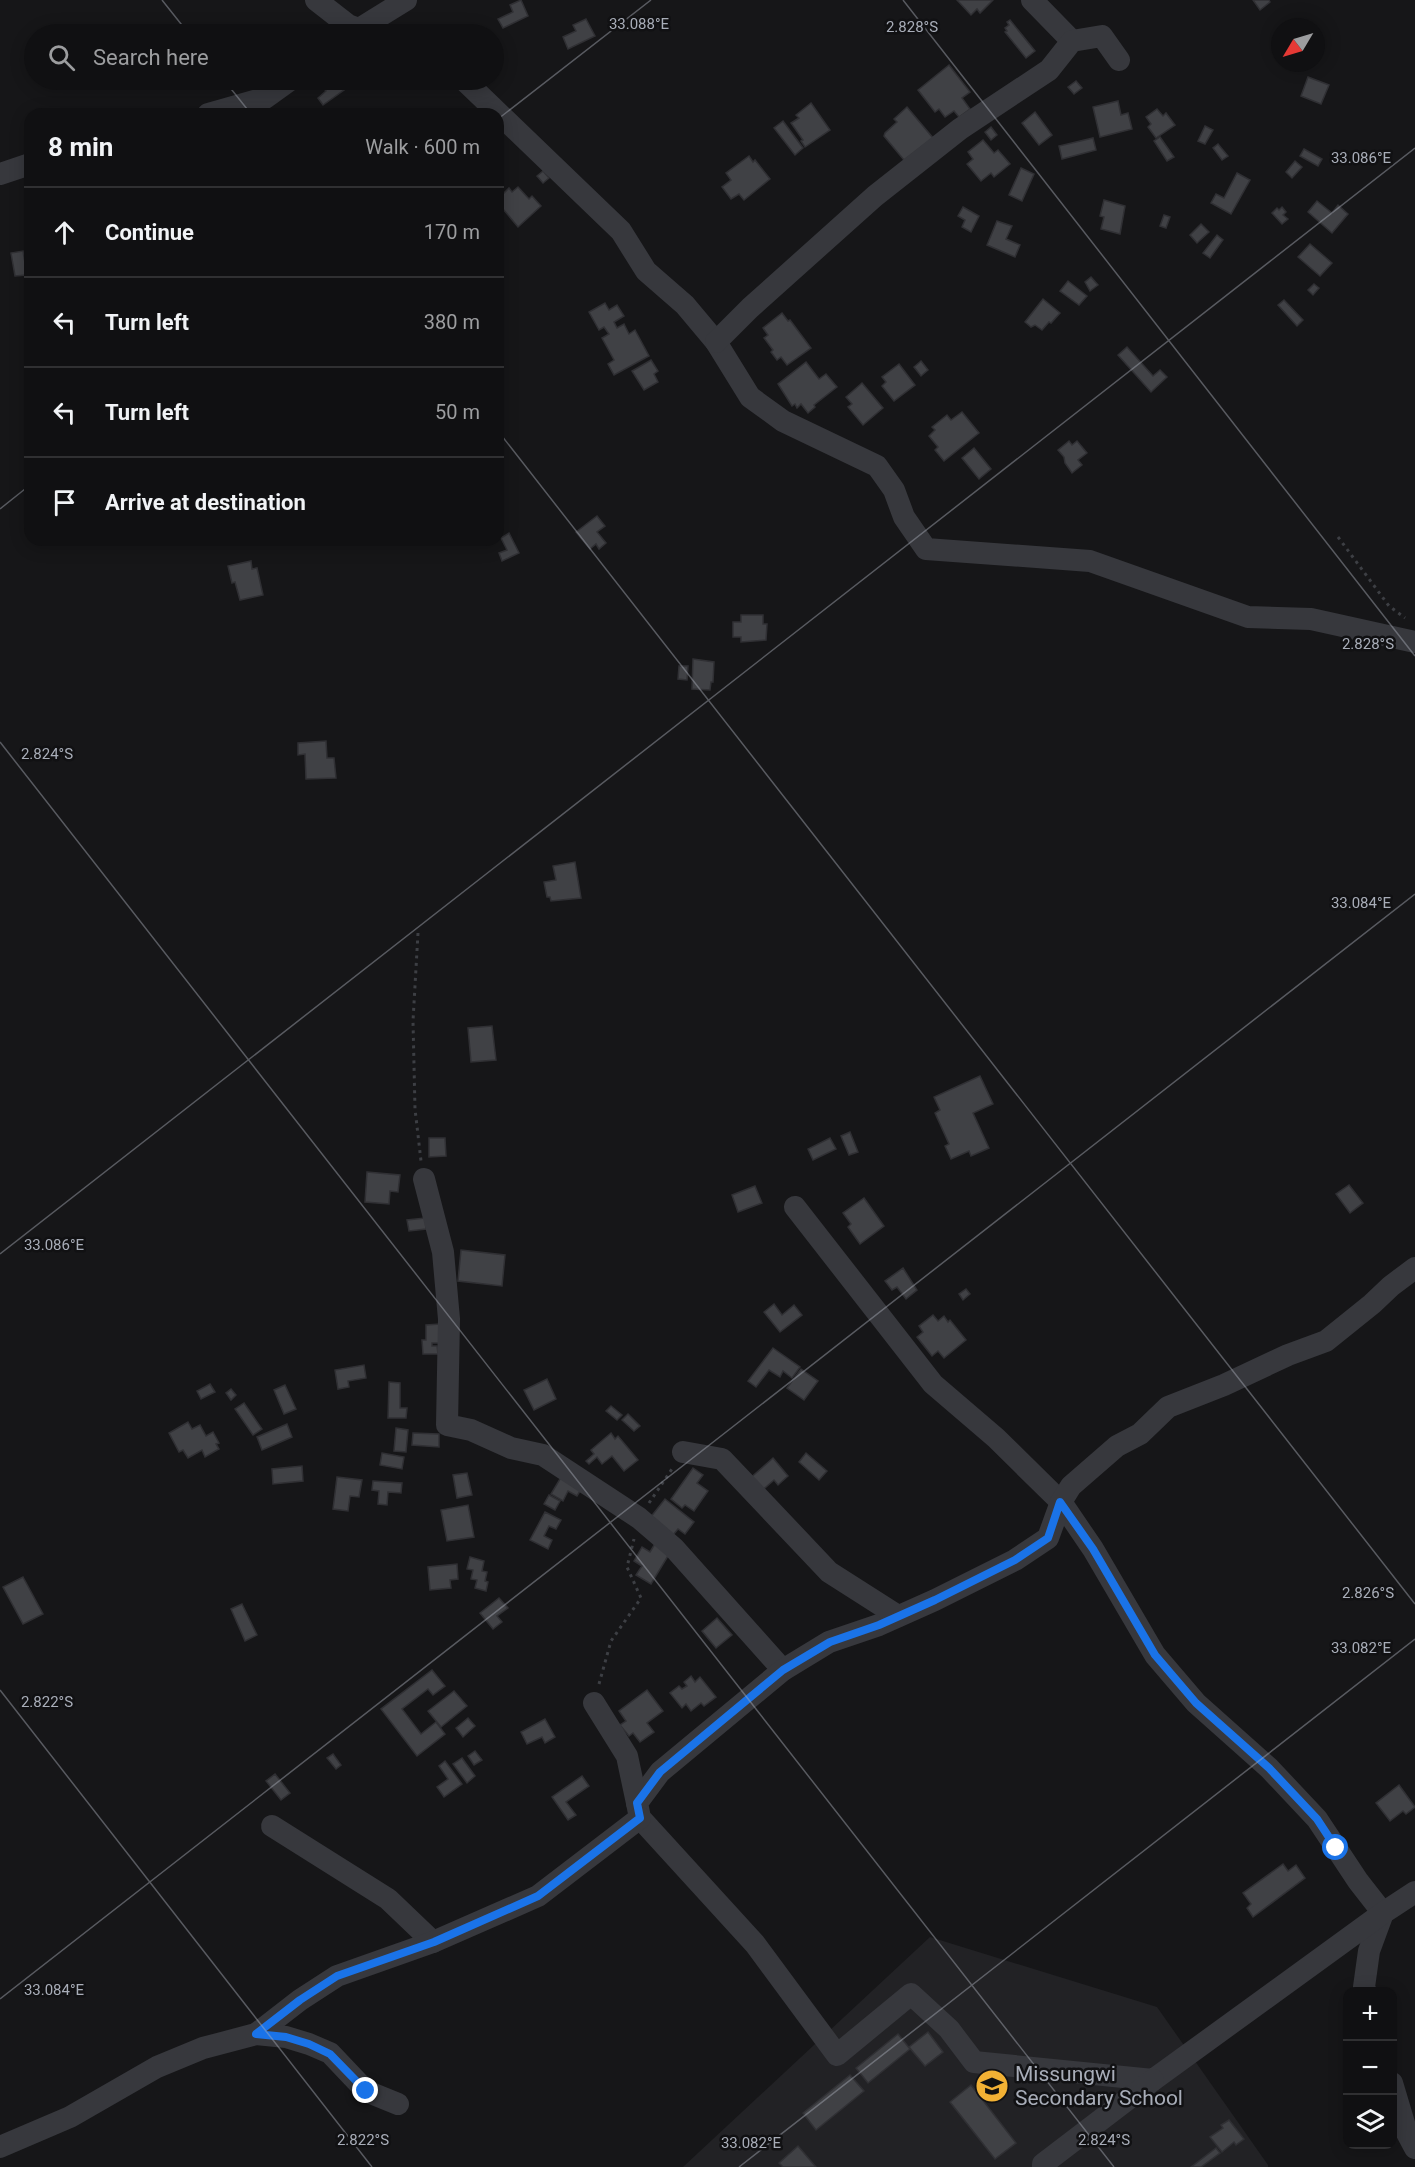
<!DOCTYPE html>
<meta charset="utf-8">
<style>
:root{--surface:#101012;--page:#1e1e20;--text:#f1f3f6;--muted:#9c9d9f;--line:#303032}
body{margin:0;font-family:Roboto,sans-serif;background:var(--page);color:var(--text)}
.controls{position:absolute;right:18px;bottom:18px;display:grid;overflow:hidden;border-radius:12px;box-shadow:0 3px 15px #0003}
.controls button{width:54px;height:54px;display:grid;place-items:center;padding:0;border:0;border-bottom:2px solid var(--line);background:var(--surface);color:var(--text);font:30px sans-serif}
.compass{position:absolute;left:1271px;top:18px;width:54px;height:54px;border-radius:50%;background:var(--surface);box-shadow:0 3px 15px #0003;rotate:232deg}
.stop{position:absolute;width:18px;height:18px;margin:-14px;border:4px solid #1a73e8;border-radius:50%;background:#fff}
.stop.end{background:#1a73e8;border-color:#fff;box-shadow:0 2px 6px #0008}
.list{margin:0;padding:0;list-style:none}
h2{display:flex;justify-content:space-between;align-items:center;height:78px;margin:0;padding:0 24px;font-size:26px}
h2 small{font-size:20px;font-weight:400;color:var(--muted)}
.list li{display:grid;grid-template-columns:39px 1fr auto;gap:18px;align-items:center;box-sizing:border-box;height:90px;padding:0 24px;border-top:2px solid var(--line)}
.list b{display:block;font-size:22px;white-space:nowrap}
.list em{font-size:20px;font-style:normal;color:var(--muted)}
.icon{flex:none;width:33px;height:33px;fill:none;stroke:currentColor;stroke-width:2;stroke-linecap:round;stroke-linejoin:round}
.map{position:relative;flex:none;width:1415px;height:2167px;overflow:hidden}
.search{position:absolute;background:var(--surface);box-shadow:0 3px 15px #0003;left:24px;top:24px;width:480px;height:66px;display:flex;align-items:center;gap:15px;box-sizing:border-box;padding:0 21px;border-radius:33px;color:var(--muted);font-size:22px}
.panel{position:absolute;background:var(--surface);box-shadow:0 3px 15px #0003;left:24px;top:108px;width:480px;height:438px;border-radius:18px}
.map>svg:first-child{display:block}
.built{fill:#222225}
.building{fill:#404145;stroke:#303034;stroke-width:1.5}
.lines{fill:none;stroke-linecap:round;stroke-linejoin:round}
.path{stroke:#3d3f44;stroke-width:3;stroke-dasharray:3 4.5;stroke-linecap:butt}
.minor{stroke:#37383d;stroke-width:22}
.route{stroke:#1a73e8;stroke-width:8}
.ticks{fill:none;stroke:#a8adb8;stroke-width:1.5;stroke-opacity:0.45}
.labels{text-anchor:middle;dominant-baseline:central;stroke-width:5;stroke-linejoin:round;paint-order:stroke}
.poi-label{font-size:21px;fill:#a8adb8;stroke:#111113;text-anchor:start}
.ticks-label{font-size:15px;text-anchor:middle;fill:#a8adb8;stroke:#111113;stroke-width:5;stroke-linejoin:round;paint-order:stroke}
</style>
<div class="map">
<svg width="1415" height="2167" viewBox="0 0 1415 2167">
<rect width="100%" height="100%" fill="#161618"/>
<path class="built" d="M930,1937l227,70 111,158v2h-585z"/>
<g class="building">
<path d="M521,0l7,16 -25,12 -5,-9 15,-7 -3,-7z"/>
<path d="M957,0h36l-13,13 -3,-4 -6,6z"/>
<path d="M1253,0h16l1,2 -10,8z"/>
<path d="M586,19l9,17 -27,13 -5,-12 13,-6 -3,-6z"/>
<path d="M1010,20l25,31 -9,7 -21,-26 2,-1 -2,-3 4,-3 -2,-3z"/>
<path d="M949,65l21,27 -8,6 8,11 -11,8 -5,-6 -9,6 -6,-8 -4,3 -17,-22z"/>
<path d="M1308,77l21,8 -8,19 -20,-8z"/>
<path d="M328,80h9l3,3 7,-3 4,5 -28,20 -5,-7 8,-7 -5,-6z"/>
<path d="M1076,81l6,7 -8,6 -6,-7z"/>
<path d="M1118,101l3,14 7,-2 4,16 -32,8 -7,-30z"/>
<path d="M811,103l19,27 -25,17 -4,-6 2,-1 -12,-17 8,-5 -3,-3z"/>
<path d="M907,107l26,31 -29,22 -20,-24 1,-3 12,-11 -3,-3z"/>
<path d="M1157,109l6,7 3,-3 9,12 -19,13 -8,-11 3,-3 -5,-7z"/>
<path d="M1035,112l17,23 -13,10 -17,-22z"/>
<path d="M783,121l20,27 -8,7 -21,-27z"/>
<path d="M1205,126l8,4 -8,14 -7,-3z"/>
<path d="M991,127l6,8 -6,5 -6,-8z"/>
<path d="M1160,137l14,20 -7,4 -13,-20z"/>
<path d="M1093,138l3,12 -34,9 -3,-13z"/>
<path d="M983,140l11,13 4,-3 12,14 -16,13 -3,-4 -10,8 -14,-17 6,-5 -5,-7z"/>
<path d="M1218,144l10,12 -6,4 -9,-12z"/>
<path d="M1304,149l18,10 -4,7 -18,-10z"/>
<path d="M749,156l4,6 2,-2 15,19 -26,21 -5,-6 -8,5 -9,-12 9,-7 -5,-7z"/>
<path d="M1295,161l7,6 -10,11 -6,-6z"/>
<path d="M1021,168l13,6 -12,27 -13,-6z"/>
<path d="M543,171l6,7 -6,5 -6,-7z"/>
<path d="M1237,173l13,7 -19,34 -20,-11 5,-9 8,4z"/>
<path d="M518,187l11,12 3,-3 9,10 -23,21 -20,-24 3,-3 -2,-2 10,-10 3,4z"/>
<path d="M1104,200l21,6 -5,28 -19,-5 3,-12 -4,-1z"/>
<path d="M1317,201l15,12 6,-8 10,9 -16,19 -24,-21z"/>
<path d="M963,207l16,9 -8,16 -9,-5 3,-7 -7,-4z"/>
<path d="M1282,207l4,5 -3,3 5,4 -6,5 -10,-11 5,-5 2,2z"/>
<path d="M1164,215l6,2 -4,11 -6,-2z"/>
<path d="M997,221l15,5 -6,13 14,6 -5,12 -28,-12z"/>
<path d="M1201,224l8,8 -12,11 -7,-8z"/>
<path d="M1217,235l6,5 -13,18 -7,-5z"/>
<path d="M1310,244l22,19 -12,13 -22,-19z"/>
<path d="M23,251l4,24 -12,1 -4,-23z"/>
<path d="M1091,277l7,8 -8,6 -5,-9z"/>
<path d="M1068,281l19,15 -8,9 -19,-14z"/>
<path d="M1314,284l5,4 -6,7 -5,-5z"/>
<path d="M1043,299l17,14 -9,10 -2,-1 -7,8 -7,-5 -4,2 -6,-5z"/>
<path d="M1284,300l19,20 -6,6 -19,-21z"/>
<path d="M605,303l4,7 8,-5 7,11 -10,6 3,6 7,-4 5,10 6,-4 14,26 -35,19 -6,-11 6,-4 -12,-22 7,-4 -5,-7 -5,3 -10,-18z"/>
<path d="M782,313l6,8 2,-1 21,28 -24,17 -6,-8 -4,3 -6,-8 2,-2 -9,-12 4,-3 -5,-7z"/>
<path d="M1127,347l26,29 7,-6 7,7 -16,15 -33,-37z"/>
<path d="M651,360l7,11 -4,3 4,8 -14,8 -12,-19z"/>
<path d="M921,361l7,9 -7,6 -7,-9z"/>
<path d="M806,362l13,17 7,-5 11,13 -23,18 1,2 -7,6 -7,-9 -4,4 -2,-4 -3,2 -14,-22z"/>
<path d="M899,364l16,21 -21,16 -12,-15 4,-4 -4,-5z"/>
<path d="M862,383l21,25 -20,17 -15,-18 4,-3 -6,-7z"/>
<path d="M962,412l17,21 -35,28 -9,-11 3,-3 -9,-11 6,-6 -3,-3 15,-12 4,5z"/>
<path d="M1069,441l3,4 5,-4 10,12 -9,7 4,5 -10,8 -7,-10 -1,-6 -6,-7z"/>
<path d="M974,448l17,21 -12,10 -17,-21z"/>
<path d="M597,516l8,10 -8,6 9,11 -7,6 -3,-5 -6,5 -14,-17z"/>
<path d="M509,533l10,20 -17,8 -3,-8 8,-3 -6,-12z"/>
<path d="M251,561l1,8 5,-1 6,27 -23,5 -5,-18 -3,1 -4,-17z"/>
<path d="M741,615h22v9h4l-1,16 -25,2v-5h-8v-15h8z"/>
<path d="M693,659l21,3 -1,20h-2l-1,8 -18,-1z"/>
<path d="M679,666h9l-1,14 -9,-1z"/>
<path d="M326,741l1,17h7l2,20 -30,1 -1,-25 -7,1v-12z"/>
<path d="M575,862l6,36 -30,3 -1,-4h-3l-3,-15 12,-2 -3,-14z"/>
<path d="M492,1026l4,34 -25,2 -3,-34z"/>
<path d="M980,1076l13,28 -20,9 16,35 -18,8 -2,-5 -18,8 -6,-13 4,-2 -14,-31 5,-3 -6,-13z"/>
<path d="M850,1132l8,20 -9,3 -8,-19z"/>
<path d="M429,1138h16l1,18 -17,1z"/>
<path d="M830,1138l6,11 -23,11 -5,-11z"/>
<path d="M367,1172l33,3 -2,17 -8,-1 -1,13 -24,-2z"/>
<path d="M1349,1185l14,18 -13,10 -14,-19z"/>
<path d="M755,1186l7,17 -24,9 -6,-17z"/>
<path d="M864,1198l20,28 -24,18 -12,-17 3,-3 -8,-11z"/>
<path d="M425,1218l1,11 -17,2 -2,-11z"/>
<path d="M461,1250l44,5 -3,31 -44,-5z"/>
<path d="M903,1268l14,22 -11,9 -9,-12 -5,3 -7,-9z"/>
<path d="M966,1289l4,5 -7,6 -4,-6z"/>
<path d="M774,1304l8,11 12,-10 8,10 -22,17 -16,-20z"/>
<path d="M933,1315l5,6 6,-5 4,6 2,-2 16,20 -22,18 -6,-7 -6,5 -15,-19 6,-5 -4,-6z"/>
<path d="M440,1324v19h-8v3h5l1,8h-15l-1,-14h4v-15z"/>
<path d="M773,1348l27,19 -8,11 -9,-7 -3,6 -11,-7 -13,17 -8,-6z"/>
<path d="M364,1365l2,13 -18,3 1,6 -11,2 -3,-19z"/>
<path d="M801,1369l17,12 -14,19 -17,-12z"/>
<path d="M547,1379l9,20 -22,11 -10,-20z"/>
<path d="M389,1382l11,1v25h7l-1,10h-18z"/>
<path d="M210,1384l5,8 -14,7 -4,-8z"/>
<path d="M285,1385l11,24 -12,5 -10,-24z"/>
<path d="M231,1389l5,6 -5,5 -5,-7z"/>
<path d="M244,1403l18,26 -9,6 -18,-26z"/>
<path d="M611,1406l11,9 -5,5 -11,-9z"/>
<path d="M628,1414l12,12 -6,5 -12,-11z"/>
<path d="M188,1422l4,7 8,-4 6,11 7,-4 6,11 -3,1 3,5 -14,8 -3,-7 -14,8 -5,-8 -4,2 -10,-19z"/>
<path d="M287,1424l5,13 -30,13 -5,-13z"/>
<path d="M396,1428l12,2 -2,22 -12,-1z"/>
<path d="M413,1433l26,1v13l-27,-2z"/>
<path d="M611,1433l4,6 3,-3 20,24 -14,11 -12,-15 -10,8 -5,-7 -8,7 -3,-3 8,-7 -3,-4z"/>
<path d="M382,1453l22,4 -2,12 -22,-4z"/>
<path d="M806,1453l21,18 -8,9 -20,-18z"/>
<path d="M773,1458l15,18 -10,9 -4,-5 -15,13 -11,-13z"/>
<path d="M302,1466l1,15 -30,3 -1,-15z"/>
<path d="M693,1468l10,7 -6,8 11,8 -14,20 -9,-6 -3,3 -11,-9z"/>
<path d="M467,1473l5,22 -15,3 -4,-23z"/>
<path d="M563,1474l20,12 -6,10 -9,-5 -5,10 -12,-7z"/>
<path d="M337,1477l25,3 -3,17 -9,-1 -2,15 -15,-2z"/>
<path d="M373,1481l29,2 -1,10 -13,-1 -1,13 -9,-1 1,-13 -7,-1z"/>
<path d="M549,1495l11,6 -5,9 -11,-6z"/>
<path d="M665,1499l29,23 -9,12 -7,-5 -5,6 -27,-12z"/>
<path d="M468,1505l6,32 -27,4 -6,-31z"/>
<path d="M545,1512l16,8 -5,9 -7,-3 -5,10 8,4 -4,9 -18,-9z"/>
<path d="M656,1542l15,9 -20,33 -15,-9 6,-9 -8,-5 8,-14 8,5z"/>
<path d="M470,1557l14,4 -2,10 5,1 -2,9 3,1 -2,9 -11,-3 2,-8 -6,-1 2,-9 -6,-1z"/>
<path d="M457,1564l1,15 -8,1 1,8 -21,2 -2,-23z"/>
<path d="M23,1577l20,37 -20,10 -20,-37z"/>
<path d="M499,1598l9,10 -11,8 5,6 -9,7 -13,-16z"/>
<path d="M242,1604l15,31 -12,6 -14,-32z"/>
<path d="M717,1618l15,17 -16,13 -14,-17z"/>
<path d="M432,1670l13,16 -12,9 -5,-6 -26,20 19,25 15,-12 9,12 -28,22 -36,-47z"/>
<path d="M691,1676l4,6 5,-5 16,20 -12,9 -3,-3 -10,8 -5,-7 -4,4 -12,-15 9,-7 3,3 5,-3 -3,-4z"/>
<path d="M647,1690l16,21 -16,12 7,9 -14,10 -7,-9 -4,3 -9,-11 6,-4 -7,-10z"/>
<path d="M454,1691l13,15 -26,21 -13,-16z"/>
<path d="M468,1718l7,8 -12,11 -7,-9z"/>
<path d="M545,1719l10,18 -10,6 -3,-6 -15,7 -6,-12z"/>
<path d="M475,1751l7,9 -8,5 -6,-9z"/>
<path d="M333,1754l8,11 -5,4 -9,-11z"/>
<path d="M462,1758l13,18 -8,7 -14,-19z"/>
<path d="M445,1761l17,23 -18,13 -7,-10 11,-8 -9,-13z"/>
<path d="M275,1774l15,19 -9,7 -15,-19z"/>
<path d="M582,1776l7,10 -23,16 10,13 -8,5 -16,-23z"/>
<path d="M1399,1785l16,22 -9,7 -3,-3 -13,10 -14,-18z"/>
<path d="M1283,1864l5,7 8,-6 9,13 -52,39 -6,-9 4,-4 -8,-11z"/>
<path d="M928,2032l15,20 -18,14 -16,-19z"/>
<path d="M898,2034l12,15 -42,34 -12,-15z"/>
<path d="M850,2075l14,16 -48,39 -13,-17z"/>
<path d="M971,2085l45,58 -21,16 -45,-57z"/>
<path d="M1229,2120l15,19 -8,6 -2,-3 -12,10 -12,-15 13,-9 -2,-3z"/>
<path d="M798,2146l18,21h-33l-4,-4z"/>
<path d="M1216,2148l4,5 -19,14h-10z"/>
</g>
<g class="lines">
<g class="path">
<path d="M1338,537l51,69 16,12"/>
<path d="M418,933l-5,88 2,88 6,52"/>
<path d="M649,1503l23,-34"/>
<path d="M599,1684l12,-43 30,-43 -14,-31 7,-28"/>
</g>
<g class="minor">
<path d="M316,0l32,25 11,4 47,-29"/>
<path d="M1032,0l40,41"/>
<path d="M464,80l157,151 25,40 39,34 31,37 34,55 33,24 94,45 17,24 10,27 22,32 164,12 158,56 63,2 104,23"/>
<path d="M208,114l57,-16 25,-18"/>
<path d="M0,174l30,-10"/>
<path d="M716,342l34,-34 125,-112 85,-67 89,-59 23,-29 30,-5 17,24"/>
<path d="M424,1179l19,73 6,67 -2,106 24,5 40,18 32,7 96,63 35,30 109,122"/>
<path d="M795,1207l138,177 63,54 65,64 32,47 62,106 41,48 73,65 48,51 41,62 25,32 -14,38 -5,36 2,5"/>
<path d="M1415,1268l-24,18 -19,18 -46,37 -38,14 -64,30 -56,22 -28,27 -23,12 -46,40 -10,16 -13,36 -33,22 -80,40 -56,25 -50,17 -46,28 -123,102 -23,31 3,15 115,126 82,111 74,-61 38,35 25,33 179,18 230,-167 32,-21"/>
<path d="M683,1452l39,7 107,113 69,44"/>
<path d="M594,1703l33,53 10,47"/>
<path d="M272,1826l116,73 45,43"/>
<path d="M256,2034l44,-34 37,-24 96,-34 105,-46 102,-78"/>
<path d="M1392,2083l15,50 8,15"/>
<path d="M0,2147l70,-30 87,-50 46,-19 53,-14 30,3 23,7 21,9 36,38 32,13"/>
<path d="M1043,2167v-3l110,-84"/>
</g>
</g>
<g class="lines">
<path class="route" d="M366,2091l-36,-37 -21,-10 -23,-7 -30,-3 44,-34 37,-24 97,-34 104,-46 102,-78 -3,-15 23,-31 123,-102 47,-28 49,-17 56,-25 80,-40 33,-22 12,-36 33,47 62,106 41,48 73,65 48,51 19,29"/>
</g>
<path class="ticks" d="M162,0l27,34M903,0l512,656M224,80l27,34M498,119l153,-119M498,431l917,1173M0,509l30,-24M0,742l1114,1425M0,1254l1415,-1106M0,1690l372,477M0,1999l1415,-1105M739,2167l676,-528"/>
<defs>
<g id="school-disc" transform="scale(1.725)"><circle r="9.5" fill="#f2b134" stroke="#111113"/><path d="M0-5L7-2L0 1L-7-2ZM-4 1L0 2.5L4 1V4Q0 6-4 4Z" fill="#111"/></g>
</defs>
<g fill-rule="evenodd">
<use href="#school-disc" x="992" y="2086"/>
</g>
<g class="labels">
<g class="poi-label">
<text x="1015" y="2074">Missungwi<tspan x="1015" dy="24">Secondary School</tspan></text>
</g>
</g>
<g class="ticks-label">
<text x="639" y="29">33.088°E</text>
<text x="912" y="32">2.828°S</text>
<text x="1361" y="163">33.086°E</text>
<text x="1368" y="649">2.828°S</text>
<text x="47" y="759">2.824°S</text>
<text x="1361" y="908">33.084°E</text>
<text x="54" y="1250">33.086°E</text>
<text x="1368" y="1598">2.826°S</text>
<text x="1361" y="1653">33.082°E</text>
<text x="47" y="1707">2.822°S</text>
<text x="54" y="1995">33.084°E</text>
<text x="363" y="2145">2.822°S</text>
<text x="1104" y="2145">2.824°S</text>
<text x="751" y="2148">33.082°E</text>
</g>
</svg>
<div class="controls">
<button>+</button>
<button>−</button>
<button><svg class="icon" aria-label="layers" viewBox="0 0 24 24"><path d="M12 4l9 5-9 5-9-5zM3 14l9 5 9-5"/></svg></button>
</div>
<svg class="compass" viewBox="-18 -18 36 36"><path d="M0-13l5 13h-10z" fill="#e53935"/><path d="M0 13l5-13h-10z" fill="#9c9d9f"/></svg>
<div class="stop" style="left:1336px;top:1848px"></div>
<div class="stop end" style="left:366px;top:2091px"></div>
<div class="search"><svg class="icon" aria-label="search" viewBox="0 0 24 24"><circle cx="10" cy="10" r="6"/><path d="M15 15l6 6"/></svg>Search here</div>
<section class="panel">
<h2>8 min<small>Walk · 600 m</small></h2>
<ul class="list">
<li><svg class="icon" aria-label="ahead" viewBox="0 0 24 24"><path d="M12 20V5M6 11l6-6 6 6"/></svg><div><b>Continue</b></div><em>170 m</em></li>
<li><svg class="icon" aria-label="left" viewBox="0 0 24 24"><path d="M17 20v-9H6M10 6l-5 5 5 5"/></svg><div><b>Turn left</b></div><em>380 m</em></li>
<li><svg class="icon" aria-label="left" viewBox="0 0 24 24"><path d="M17 20v-9H6M10 6l-5 5 5 5"/></svg><div><b>Turn left</b></div><em>50 m</em></li>
<li><svg class="icon" aria-label="arrive" viewBox="0 0 24 24"><path d="M6 21V4h12l-3 4 3 4H6"/></svg><div><b>Arrive at destination</b></div></li>
</ul>
</section>
</div>
